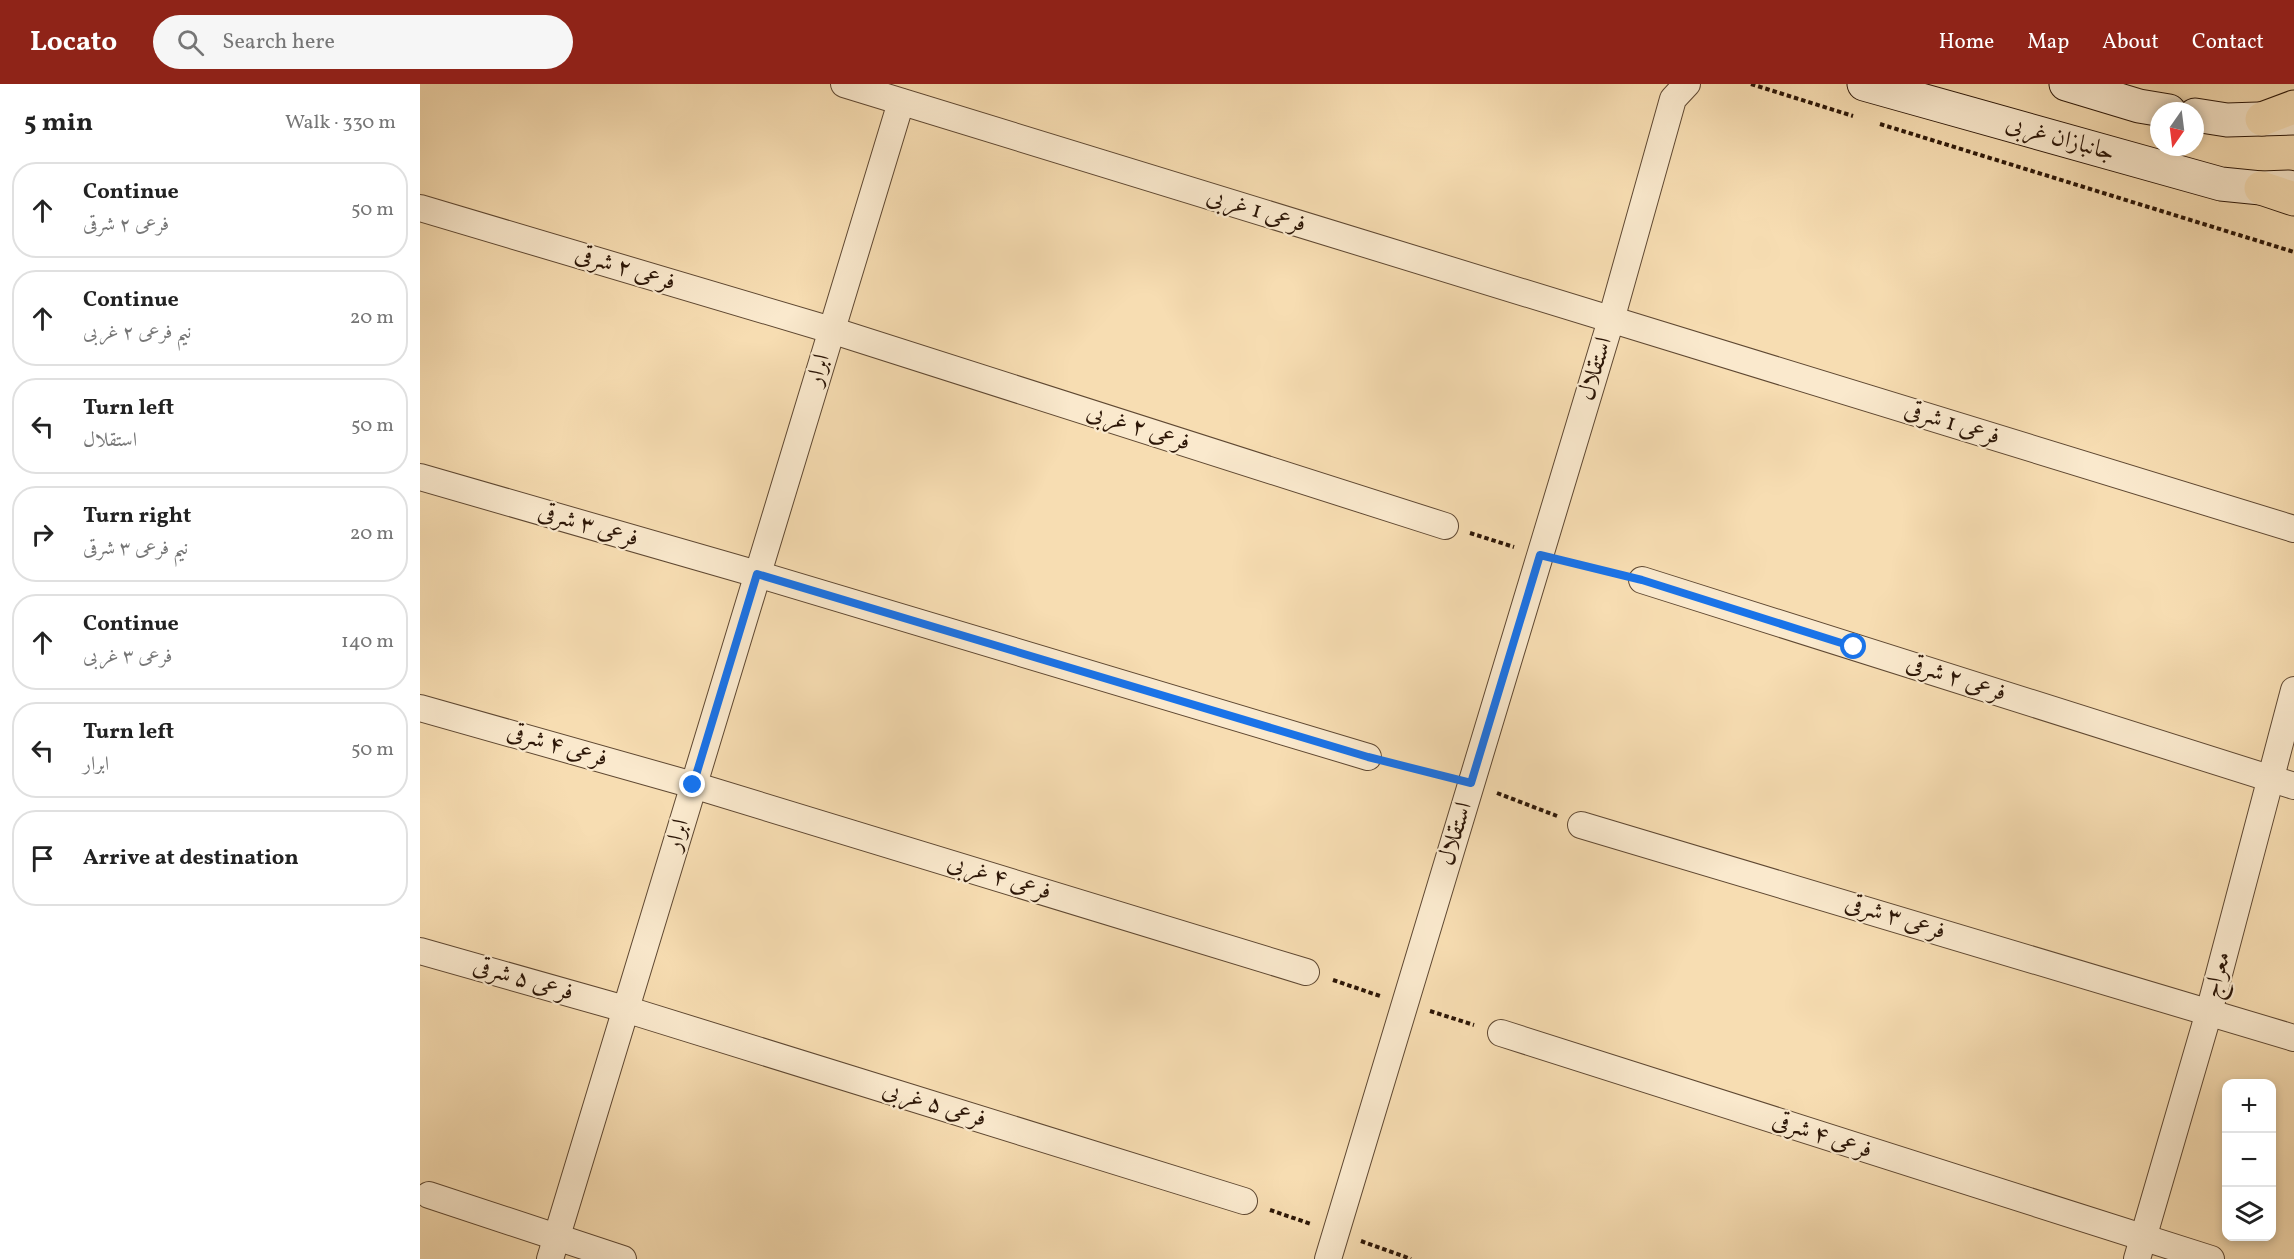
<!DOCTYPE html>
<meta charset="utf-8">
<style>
:root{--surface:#fff;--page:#f6f6f6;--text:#222;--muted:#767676;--line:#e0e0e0;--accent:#8f2418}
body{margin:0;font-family:Vollkorn,Amiri,serif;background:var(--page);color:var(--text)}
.controls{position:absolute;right:18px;bottom:18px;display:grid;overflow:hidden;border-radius:12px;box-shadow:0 3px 9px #0003}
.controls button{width:54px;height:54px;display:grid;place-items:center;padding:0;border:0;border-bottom:2px solid var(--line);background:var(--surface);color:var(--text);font:30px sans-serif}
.compass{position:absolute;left:1730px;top:18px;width:54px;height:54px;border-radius:50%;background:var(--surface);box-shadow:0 3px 9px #0003;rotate:194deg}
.stop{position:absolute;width:18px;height:18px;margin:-14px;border:4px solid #1a73e8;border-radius:50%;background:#fff}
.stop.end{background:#1a73e8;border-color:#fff;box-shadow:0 2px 6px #0008}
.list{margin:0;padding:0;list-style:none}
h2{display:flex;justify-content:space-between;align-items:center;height:78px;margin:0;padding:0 24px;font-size:26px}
h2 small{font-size:20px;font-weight:400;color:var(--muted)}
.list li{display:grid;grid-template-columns:39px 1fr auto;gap:18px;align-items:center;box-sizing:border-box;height:96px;margin:0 12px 12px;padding:0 12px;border:2px solid var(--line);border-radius:24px}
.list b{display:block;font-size:22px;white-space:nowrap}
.list p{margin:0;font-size:20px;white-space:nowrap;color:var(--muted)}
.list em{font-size:20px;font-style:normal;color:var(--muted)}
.icon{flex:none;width:33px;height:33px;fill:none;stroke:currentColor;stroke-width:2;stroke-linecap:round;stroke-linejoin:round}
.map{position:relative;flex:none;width:1874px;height:1175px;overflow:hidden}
header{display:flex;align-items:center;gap:36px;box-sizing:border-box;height:84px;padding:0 30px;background:var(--accent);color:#fff}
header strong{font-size:28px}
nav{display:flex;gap:33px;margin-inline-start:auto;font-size:21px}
.search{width:420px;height:54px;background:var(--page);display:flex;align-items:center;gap:15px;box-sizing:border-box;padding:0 21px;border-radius:33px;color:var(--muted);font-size:22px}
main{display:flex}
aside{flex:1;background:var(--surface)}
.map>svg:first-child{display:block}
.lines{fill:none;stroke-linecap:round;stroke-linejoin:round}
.minor-casing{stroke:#5f4832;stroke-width:28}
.secondary-casing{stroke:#2c1607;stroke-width:35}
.primary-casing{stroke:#2c1607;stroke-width:35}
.path{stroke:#2c1607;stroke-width:4;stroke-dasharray:4.5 3;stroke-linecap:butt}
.minor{stroke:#fae9cd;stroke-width:26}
.secondary{stroke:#fae9cd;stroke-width:33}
.primary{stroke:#f7ddb2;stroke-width:33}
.route{stroke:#1a73e8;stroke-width:8}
.labels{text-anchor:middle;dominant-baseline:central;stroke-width:4.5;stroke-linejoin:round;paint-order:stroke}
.street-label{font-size:24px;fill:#2c1607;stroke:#fae9cd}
</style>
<header>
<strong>Locato</strong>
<div class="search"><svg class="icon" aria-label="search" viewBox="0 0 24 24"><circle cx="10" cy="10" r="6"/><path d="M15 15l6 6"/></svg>Search here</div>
<nav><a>Home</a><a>Map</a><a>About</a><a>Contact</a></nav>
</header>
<main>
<aside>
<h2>5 min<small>Walk · 330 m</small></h2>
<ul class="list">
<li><svg class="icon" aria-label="ahead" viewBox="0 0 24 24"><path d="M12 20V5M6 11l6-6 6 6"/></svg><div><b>Continue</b><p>فرعی ۲ شرقی</p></div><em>50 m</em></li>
<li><svg class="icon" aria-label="ahead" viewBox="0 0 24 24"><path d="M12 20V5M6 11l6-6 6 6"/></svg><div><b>Continue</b><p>نیم فرعی ۲ غربی</p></div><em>20 m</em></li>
<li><svg class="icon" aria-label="left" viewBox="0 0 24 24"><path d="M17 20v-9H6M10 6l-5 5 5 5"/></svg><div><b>Turn left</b><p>استقلال</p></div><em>50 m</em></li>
<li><svg class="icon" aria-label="right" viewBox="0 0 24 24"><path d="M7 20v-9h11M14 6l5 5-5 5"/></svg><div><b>Turn right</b><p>نیم فرعی ۳ شرقی</p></div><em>20 m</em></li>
<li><svg class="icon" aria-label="ahead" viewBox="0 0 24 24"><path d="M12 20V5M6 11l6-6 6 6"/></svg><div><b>Continue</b><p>فرعی ۳ غربی</p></div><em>140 m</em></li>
<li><svg class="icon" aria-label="left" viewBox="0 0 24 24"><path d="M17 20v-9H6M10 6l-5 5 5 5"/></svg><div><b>Turn left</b><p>ابرار</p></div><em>50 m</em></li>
<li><svg class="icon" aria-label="arrive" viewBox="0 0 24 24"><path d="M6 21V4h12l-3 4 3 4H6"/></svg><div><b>Arrive at destination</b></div></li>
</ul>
</aside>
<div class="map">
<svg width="1874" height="1175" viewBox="0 0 1874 1175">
<rect width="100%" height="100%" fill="#f7ddb2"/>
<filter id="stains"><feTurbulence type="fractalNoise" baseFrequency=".00333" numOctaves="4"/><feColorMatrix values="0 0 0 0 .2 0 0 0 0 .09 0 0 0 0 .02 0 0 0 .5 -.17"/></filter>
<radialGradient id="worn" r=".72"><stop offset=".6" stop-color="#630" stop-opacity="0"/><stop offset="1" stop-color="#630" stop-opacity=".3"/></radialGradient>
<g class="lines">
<g class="minor-casing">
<g id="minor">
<path d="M424,0l1450,445"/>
<path d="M0,124l411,122 614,196"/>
<path d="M0,393l337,97 611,183"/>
<path d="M1222,496l652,206"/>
<path d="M0,624l273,77 613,187"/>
<path d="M1161,741l713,213"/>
<path d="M0,867l205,58 619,192"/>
<path d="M1081,949l710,226"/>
<path d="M9,1111l194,64"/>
<path d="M130,1175l351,-1157"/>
<path d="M908,1175l283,-939 62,-221 14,-15"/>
<path d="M1717,1175l72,-247 85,-322"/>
</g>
</g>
<g class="secondary-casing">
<g id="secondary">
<path d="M1444,0l357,100 40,4 28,-1"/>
<path d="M1646,0l73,22 30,5"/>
<path d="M1775,31l32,5 65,-2"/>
</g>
</g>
<g class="primary-casing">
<g id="primary">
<path d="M1842,35l32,-12"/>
<path d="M1841,104l33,11"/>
</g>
</g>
<g class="path">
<path d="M1331,0l102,32"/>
<path d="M1460,40l414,128"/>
<path d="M1050,449l44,14"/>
<path d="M1148,477l48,12"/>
<path d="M973,679l51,14"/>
<path d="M1077,709l60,23"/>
<path d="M913,896l47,16"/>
<path d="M1010,927l44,14"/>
<path d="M850,1126l41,14"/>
<path d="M941,1157l50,18"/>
</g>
<use href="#minor" class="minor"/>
<use href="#secondary" class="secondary"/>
<use href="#primary" class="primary"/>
</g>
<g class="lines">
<path class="route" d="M273,701l64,-211 611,183 103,26 69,-228 102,25 212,67"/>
</g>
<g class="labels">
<g class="street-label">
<text transform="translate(1640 55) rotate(16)">جانبازان غربی</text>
<text transform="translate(836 127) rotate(17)">فرعی 1 غربی</text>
<text transform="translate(205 185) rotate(17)">فرعی ۲ شرقی</text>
<text transform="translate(1176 285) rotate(-73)">استقلال</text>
<text transform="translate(399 286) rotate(-73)">ابرار</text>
<text transform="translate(1532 340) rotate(17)">فرعی 1 شرقی</text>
<text transform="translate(718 344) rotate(18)">فرعی ۲ غربی</text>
<text transform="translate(168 442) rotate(16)">فرعی ۳ شرقی</text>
<text transform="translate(1536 595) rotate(18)">فرعی ۲ شرقی</text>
<text transform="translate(137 662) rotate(16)">فرعی ۴ شرقی</text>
<text transform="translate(1036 750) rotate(-73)">استقلال</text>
<text transform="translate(258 751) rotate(-73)">ابرار</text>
<text transform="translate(579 794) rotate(17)">فرعی ۴ غربی</text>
<text transform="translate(1475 834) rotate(17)">فرعی ۳ شرقی</text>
<text transform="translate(1798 891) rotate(-75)">معراج</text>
<text transform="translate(103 896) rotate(16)">فرعی ۵ شرقی</text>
<text transform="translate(514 1021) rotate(17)">فرعی ۵ غربی</text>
<text transform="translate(1402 1052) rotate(18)">فرعی ۴ شرقی</text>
</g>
</g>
<rect width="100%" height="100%" filter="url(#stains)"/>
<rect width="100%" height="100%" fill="url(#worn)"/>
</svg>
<div class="controls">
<button>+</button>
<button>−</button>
<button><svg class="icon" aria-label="layers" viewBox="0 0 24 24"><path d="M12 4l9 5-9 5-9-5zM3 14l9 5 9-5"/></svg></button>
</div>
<svg class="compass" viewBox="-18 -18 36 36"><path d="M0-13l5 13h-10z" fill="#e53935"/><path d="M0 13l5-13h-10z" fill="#767676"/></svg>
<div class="stop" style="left:1434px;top:563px"></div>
<div class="stop end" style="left:273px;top:701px"></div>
</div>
</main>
